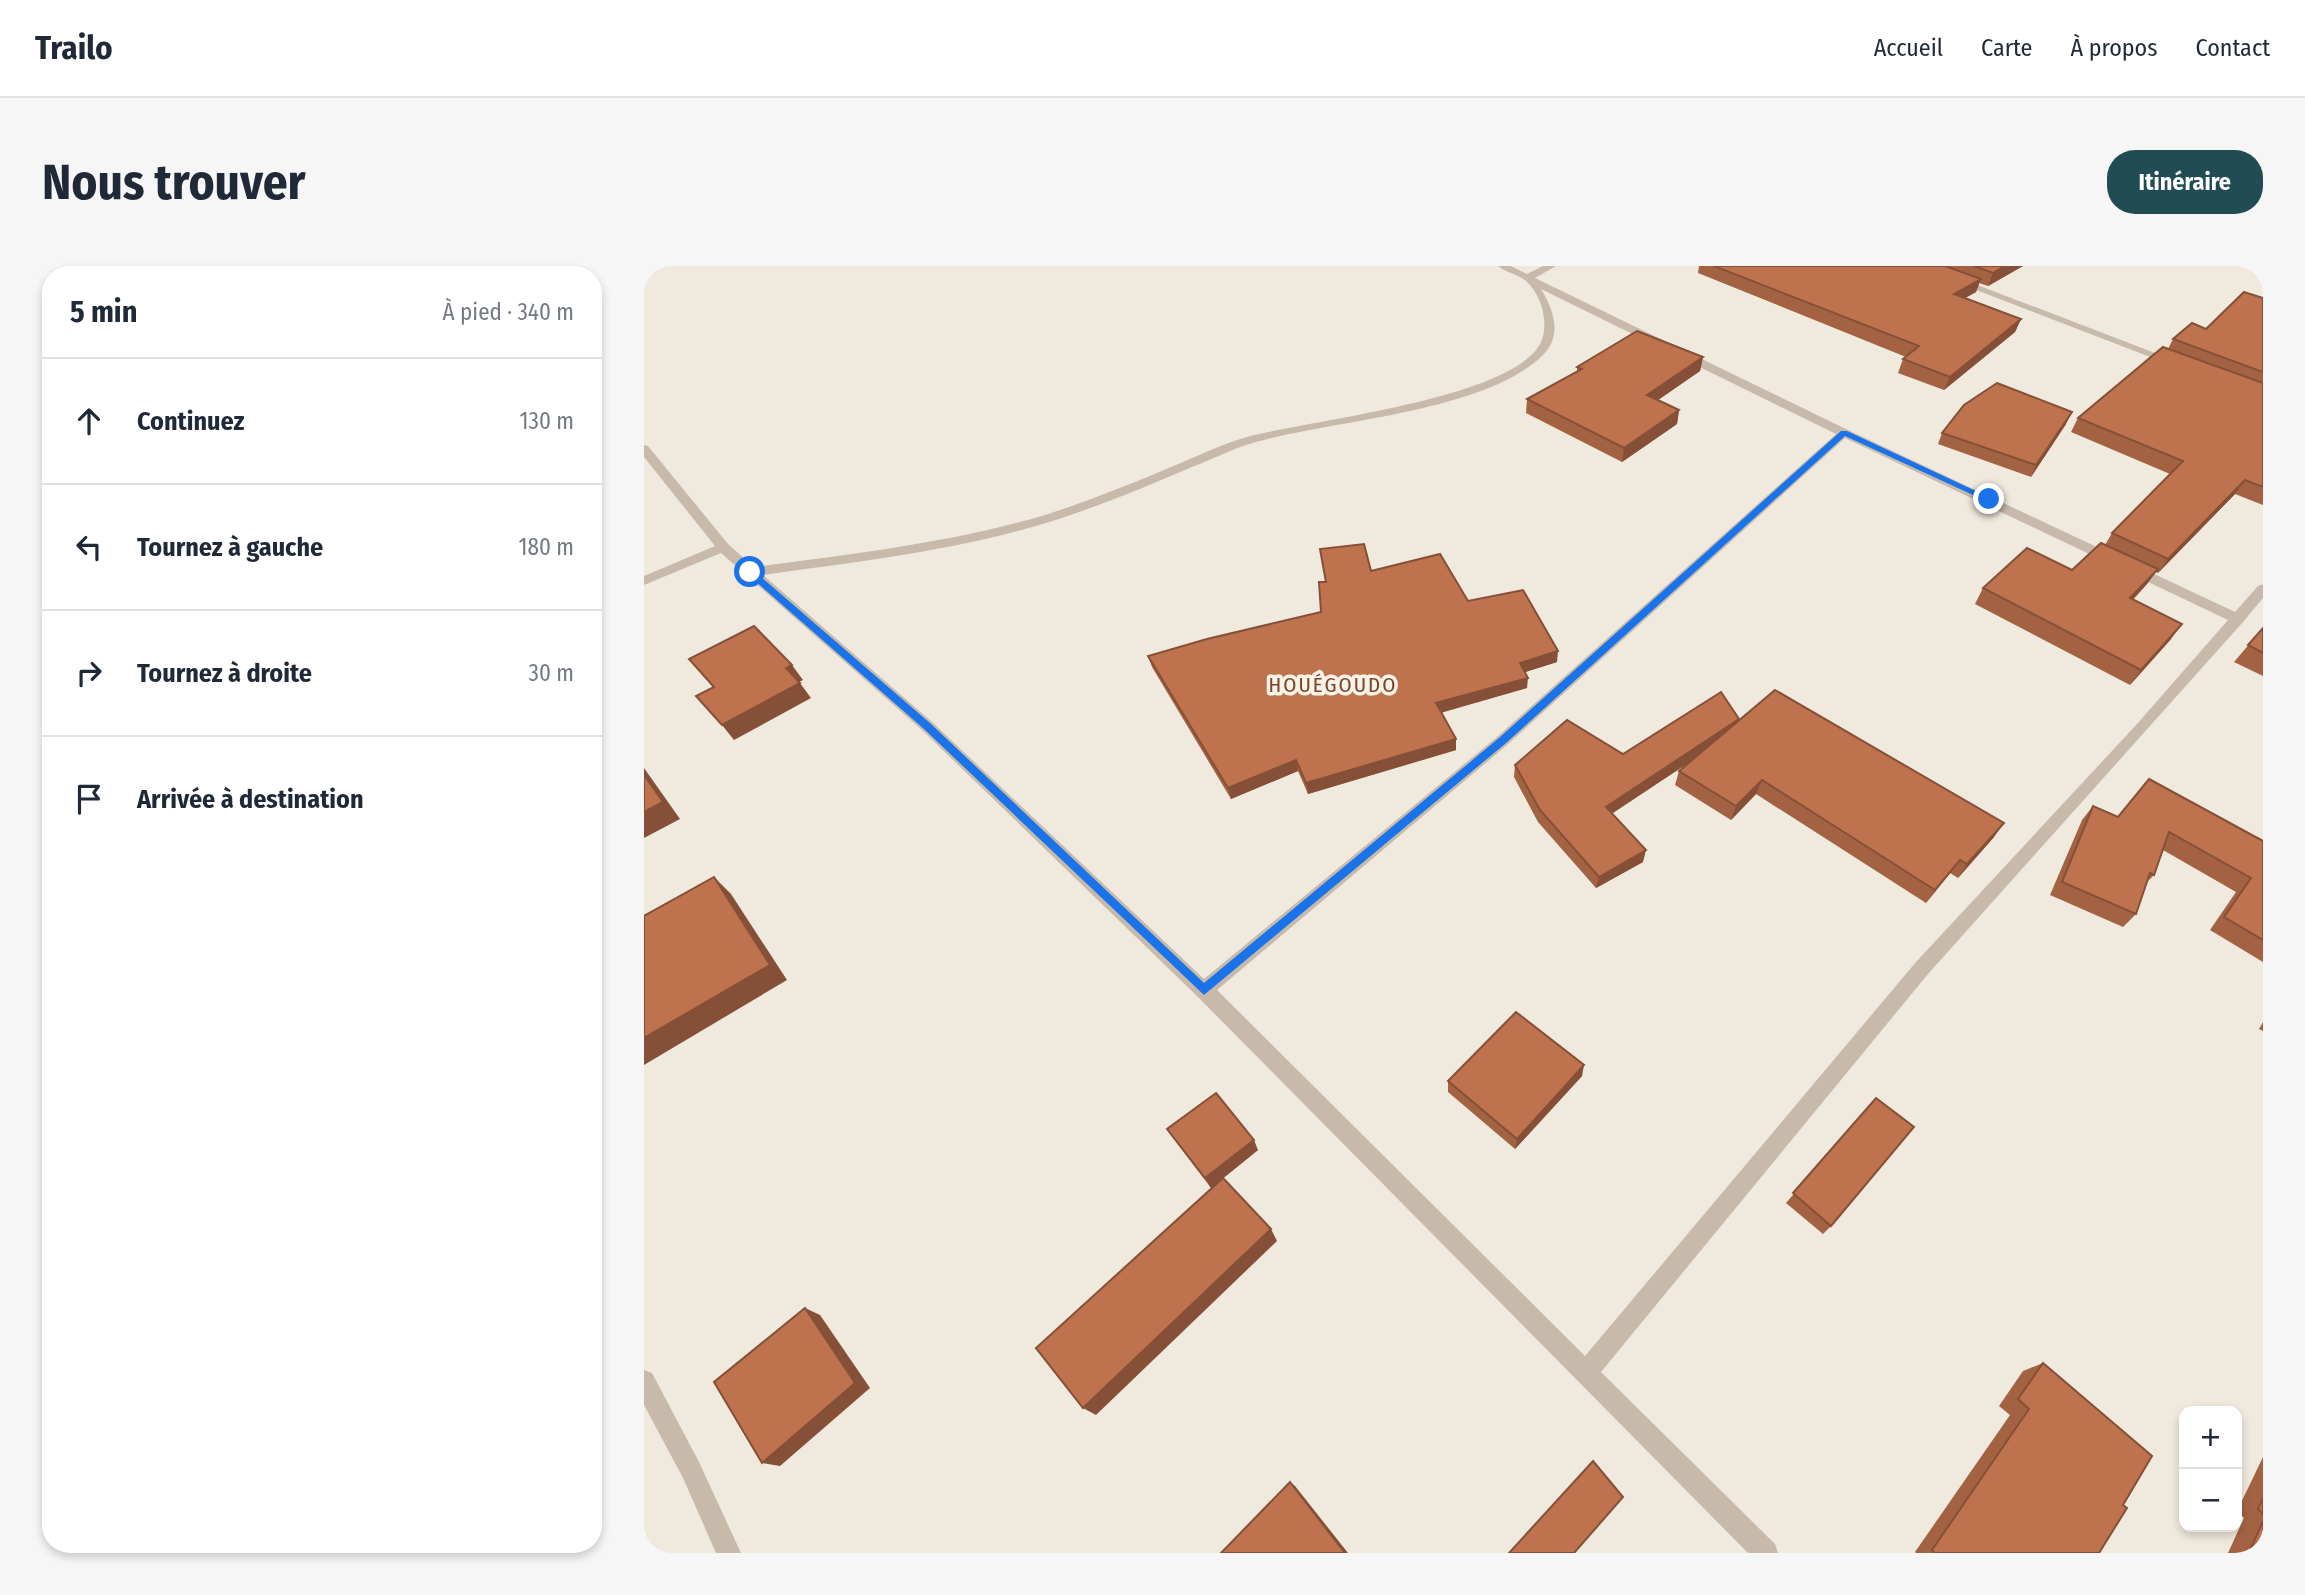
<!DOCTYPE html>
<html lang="fr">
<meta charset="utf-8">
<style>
:root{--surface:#fff;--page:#f6f6f7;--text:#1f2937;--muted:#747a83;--line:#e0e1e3;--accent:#214c54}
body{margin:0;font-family:"Fira Sans Condensed",sans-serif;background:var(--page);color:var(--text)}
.controls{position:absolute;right:21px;bottom:21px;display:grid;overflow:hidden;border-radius:14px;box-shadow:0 4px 10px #0003}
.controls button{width:63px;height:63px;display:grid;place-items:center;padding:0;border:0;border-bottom:2px solid var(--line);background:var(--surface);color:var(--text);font:35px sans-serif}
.stop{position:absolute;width:21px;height:21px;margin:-16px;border:5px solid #1a73e8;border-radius:50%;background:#fff}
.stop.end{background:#1a73e8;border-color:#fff;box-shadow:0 2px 7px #0008}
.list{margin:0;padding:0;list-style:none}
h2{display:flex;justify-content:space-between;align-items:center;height:91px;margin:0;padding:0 28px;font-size:30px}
h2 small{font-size:23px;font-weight:400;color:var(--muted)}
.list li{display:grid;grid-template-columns:46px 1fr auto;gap:21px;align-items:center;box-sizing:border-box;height:126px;padding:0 28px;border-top:2px solid var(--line)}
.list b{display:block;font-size:26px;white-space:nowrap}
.list em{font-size:23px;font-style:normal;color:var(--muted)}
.icon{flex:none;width:38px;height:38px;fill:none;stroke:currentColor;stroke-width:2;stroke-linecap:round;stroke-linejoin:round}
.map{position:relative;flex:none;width:1619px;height:1287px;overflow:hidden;border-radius:28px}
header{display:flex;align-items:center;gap:42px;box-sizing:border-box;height:98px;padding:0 35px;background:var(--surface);border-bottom:2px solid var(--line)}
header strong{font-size:33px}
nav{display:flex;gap:38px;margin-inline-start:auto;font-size:24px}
.intro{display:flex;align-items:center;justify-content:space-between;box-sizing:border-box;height:168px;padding:0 42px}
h1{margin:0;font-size:49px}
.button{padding:18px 32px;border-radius:28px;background:var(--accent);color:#fff;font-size:24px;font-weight:700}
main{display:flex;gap:42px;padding:0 42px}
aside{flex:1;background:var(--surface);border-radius:28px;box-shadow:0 4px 10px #0003}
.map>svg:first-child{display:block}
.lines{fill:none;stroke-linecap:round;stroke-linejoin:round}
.minor{fill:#c8baaa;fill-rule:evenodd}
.wall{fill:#a36343}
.shaded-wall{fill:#855037}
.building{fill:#be734e;stroke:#855037;stroke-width:2}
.route{fill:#1a73e8}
.labels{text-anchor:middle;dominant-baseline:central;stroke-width:7;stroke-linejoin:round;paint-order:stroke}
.quarter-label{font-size:21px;letter-spacing:2px;fill:#7f4427;stroke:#f8f3e9}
</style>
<header>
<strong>Trailo</strong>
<nav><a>Accueil</a><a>Carte</a><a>À propos</a><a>Contact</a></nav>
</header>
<div class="intro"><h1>Nous trouver</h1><a class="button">Itinéraire</a></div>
<main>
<aside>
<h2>5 min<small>À pied · 340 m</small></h2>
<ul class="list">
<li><svg class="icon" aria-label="ahead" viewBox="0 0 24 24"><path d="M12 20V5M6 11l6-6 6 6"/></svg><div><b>Continuez</b></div><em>130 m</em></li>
<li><svg class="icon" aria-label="left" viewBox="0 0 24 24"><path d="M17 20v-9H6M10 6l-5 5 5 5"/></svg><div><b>Tournez à gauche</b></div><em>180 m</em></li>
<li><svg class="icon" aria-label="right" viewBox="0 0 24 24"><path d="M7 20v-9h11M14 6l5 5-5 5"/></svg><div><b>Tournez à droite</b></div><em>30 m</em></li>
<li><svg class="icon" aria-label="arrive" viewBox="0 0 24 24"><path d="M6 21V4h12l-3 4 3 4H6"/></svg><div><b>Arrivée à destination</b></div></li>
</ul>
</aside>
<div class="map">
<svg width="1619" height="1287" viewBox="0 0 1619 1287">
<rect width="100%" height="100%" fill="#f0e9dd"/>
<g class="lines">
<g class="minor">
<path d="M854,0h13l16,8 16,-8h13l-21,12 313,152 387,182 23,-26 5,-2v14l-20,24 -315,352 -327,398 174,172 3,9h-30l-551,-557 -275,-266 -201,-177 -77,32v-9l71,-30 -71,-89v-12l4,1 80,98 26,23c98,-13 197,-24 291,-52 47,-15 93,-34 138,-53 21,-9 42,-19 64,-25 62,-17 263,-38 293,-93 10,-18 2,-49 -14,-63 -8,-7 -20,-8 -28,-15zM897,23l295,145 -339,303 -293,242 -272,-257 -169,-147c99,-14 200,-25 296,-56 45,-15 89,-33 133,-52 21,-8 42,-19 64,-25 79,-22 228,-30 286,-86 21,-20 12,-46 -1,-67zM1201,172l383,182 -91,104 -221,238 -331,394 -368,-366 290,-245z"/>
<path d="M1270,0h14l253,97 -10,2z"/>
<path d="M0,1104l8,3 47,89 42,91h-25l-33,-75 -39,-73z"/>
</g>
</g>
<g class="wall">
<path d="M1055,0h324l-35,20 -9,-3 -3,9 -11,6 56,21 -6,13 -71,58 -46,-17 5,-14 3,-2 -208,-84z"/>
<path d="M1619,32v207l-28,-11 -77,79 -2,-1 -9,12 -14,16 38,39 -41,46 -155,-81 8,-16 89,-18 33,-25 7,-12 58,-59 -99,-42 7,-14 90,-69 5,-10 33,-10z"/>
<path d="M1059,91l-3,14 -42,29 21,10 -2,14 -55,38 -96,-49 1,-14 50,-27v-5z"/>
<path d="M1422,158l-35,53 -93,-33 4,-11z"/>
<path d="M676,283l51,22 97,30 89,61 -32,10 2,16 -85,24 14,38 -148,44 -10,-23 -67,28 -79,-132 -4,-11 173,-44 5,-30z"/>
<path d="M1619,362v48l-29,-14z"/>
<path d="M1095,453l255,118 -36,41 -8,-5 -24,30 -170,-109 -25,26 -56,-35 4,-14 10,-9 -77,51 31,49 -47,26 -58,-66 -24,-45 1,-12 108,-11z"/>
<path d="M1449,540l25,11 145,24v121l-53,-32 26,-38 -73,-42 -9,25 -7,7 -11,32 -13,13 -73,-32 32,-75z"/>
<path d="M1619,756v9l-4,-2z"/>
<path d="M938,810l-67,73 -67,-57v-11z"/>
<path d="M1232,832l-45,128 -8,8 -37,-31z"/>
<path d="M523,863l91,21 -47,38 -37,-49z"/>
<path d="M1399,1097l80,142 -24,48h-183l-1,-1 95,-137 -11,-9 24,-35z"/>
<path d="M1619,1191v96h-35l16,-35 -7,-7z"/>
</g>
<g class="shaded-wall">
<path d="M1361,0h18l-35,20 5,-13z"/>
<path d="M1337,13l-5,13 -27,15 5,-13z"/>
<path d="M1377,53l-6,13 -71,58 6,-13z"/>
<path d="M1059,91l-3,14 -55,38 2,-14z"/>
<path d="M1035,144l-2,14 -55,38 2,-14z"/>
<path d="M1428,146l-6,12 -35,53 5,-12z"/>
<path d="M1601,214l-10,14 -77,79 10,-14z"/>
<path d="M1514,303l-11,15 -28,29 11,-15z"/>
<path d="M1538,358l-11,15 -41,46 11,-15z"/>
<path d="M914,385l-1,11 -38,12 1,-11z"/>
<path d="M148,399l11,15 -6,3 -11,-15z"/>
<path d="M884,412l-1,10 -90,26 -1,-11z"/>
<path d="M156,417l11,15 -77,42 -12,-15z"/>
<path d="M1095,453l-4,13 -131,87 2,-12z"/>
<path d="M812,473v11l-148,44 -2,-11z"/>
<path d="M652,494l2,11 -67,28 -3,-11z"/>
<path d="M0,502l36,51 -36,19z"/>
<path d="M1118,514l-6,14 -25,26 5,-14z"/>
<path d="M1360,557l-10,14 -36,41 9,-14z"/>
<path d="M1002,584l-3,12 -47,26 3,-11z"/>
<path d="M1316,594l-10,13 -24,30 9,-13z"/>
<path d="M70,611l17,17 56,86 -143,85v-27z"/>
<path d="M940,799l-2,11 -67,73 2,-10z"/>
<path d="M610,874l4,10 -47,38 -6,-10z"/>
<path d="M627,963l6,12 -181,174 -13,-7z"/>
<path d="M161,1042l15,7 50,73 -90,78 -18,-3z"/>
<path d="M646,1216l5,4 53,67h-3z"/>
</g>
<g class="building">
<path d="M1070,0h231l36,13 -27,15 67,25 -71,58 -47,-18 16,-13z"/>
<path d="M1330,0h31l-12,7z"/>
<path d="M1600,26l19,6v74l-90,-33 19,-16 14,6z"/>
<path d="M993,65l66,26 -56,38 32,15 -55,38 -97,-49 55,-30 -5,-2z"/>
<path d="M1519,81l100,36v104l-18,-7 -77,79 -56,-26 71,-72 -105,-43z"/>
<path d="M1353,117l75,29 -36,53 -94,-32 22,-28z"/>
<path d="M1457,277l57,26 -28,29 52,26 -41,46 -158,-82 44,-40 45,22z"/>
<path d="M720,278l7,27 69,-17 28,47 55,-11 35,61 -38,12 8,15 -92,25 20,36 -150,44 -10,-23 -68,28 -80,-132 59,-17 114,-27 -2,-30h7l-6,-33z"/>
<path d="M110,360l38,39 -6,3 14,15 -78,42 -26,-29 18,-9 -25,-28z"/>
<path d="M1619,362v25l-15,-8z"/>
<path d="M1131,424l229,133 -37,41 -7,-4 -25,30 -173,-110 -26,26 -57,-35z"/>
<path d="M1077,426l18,27 -133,88 40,43 -47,27 -59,-67 -25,-45 52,-45 56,34z"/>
<path d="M0,509l19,27 -19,10z"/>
<path d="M1505,513l114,62v99l-39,-23 27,-39 -82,-46 -15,43 -4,-2 -14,41 -74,-32 31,-76 25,11z"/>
<path d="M70,611l56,88 -126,73v-122z"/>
<path d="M872,746l68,53 -67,74 -69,-58z"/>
<path d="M572,827l38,47 -49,38 -38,-49z"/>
<path d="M1232,832l38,29 -83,99 -38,-33z"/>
<path d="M579,912l48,51 -188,179 -47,-60z"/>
<path d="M161,1042l50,75 -93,80 -48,-81z"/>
<path d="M1399,1097l109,93 -29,49 4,3 -28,45h-164l-3,-3 97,-141 -11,-10z"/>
<path d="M949,1195l30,36 -49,56h-65z"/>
<path d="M646,1216l55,71h-124z"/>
<path d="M1619,1232v16l-5,-5z"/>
<path d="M1619,1255v32h-14z"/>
</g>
<path class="route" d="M1197,165h6l146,68 -7,2 -141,-65 -339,307 -302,252 -280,-266 -179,-157 8,-2 178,154 273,259 295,-245z"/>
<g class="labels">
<g class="quarter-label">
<text x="689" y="419">HOUÉGOUDO</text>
</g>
</g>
</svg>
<div class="controls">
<button>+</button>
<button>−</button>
</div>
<div class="stop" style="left:106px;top:306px"></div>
<div class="stop end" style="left:1345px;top:233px"></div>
</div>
</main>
